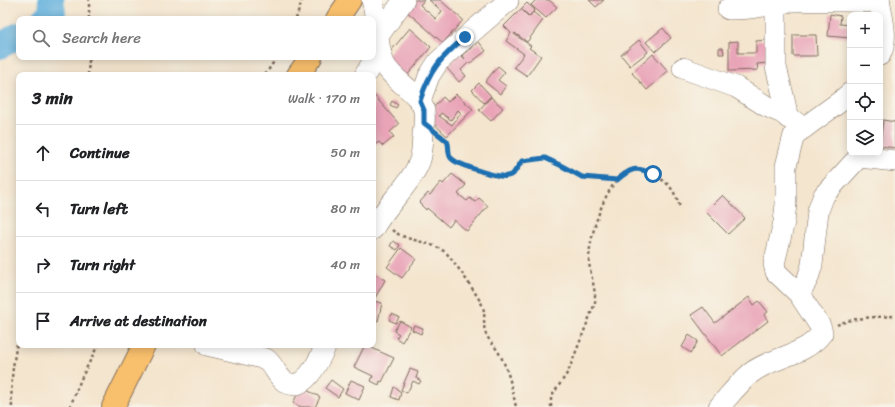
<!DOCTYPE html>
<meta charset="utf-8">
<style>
:root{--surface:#fff;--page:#f2f2f2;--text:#202124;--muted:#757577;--line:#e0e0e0}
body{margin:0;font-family:Sriracha,sans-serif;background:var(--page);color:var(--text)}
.controls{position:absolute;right:12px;top:12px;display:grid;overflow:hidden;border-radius:8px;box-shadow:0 2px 10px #0003}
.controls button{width:36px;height:36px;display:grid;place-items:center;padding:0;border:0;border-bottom:1px solid var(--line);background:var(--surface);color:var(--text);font:20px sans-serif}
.stop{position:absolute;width:12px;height:12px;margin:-9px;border:3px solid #1f6fb2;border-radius:50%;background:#fff}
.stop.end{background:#1f6fb2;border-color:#fff;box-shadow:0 1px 4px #0008}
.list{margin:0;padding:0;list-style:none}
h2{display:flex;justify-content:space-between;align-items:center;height:52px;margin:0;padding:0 16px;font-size:17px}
h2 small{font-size:13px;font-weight:400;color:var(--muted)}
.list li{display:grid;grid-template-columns:26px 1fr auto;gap:12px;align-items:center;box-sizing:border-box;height:56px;padding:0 16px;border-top:1px solid var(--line)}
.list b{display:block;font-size:15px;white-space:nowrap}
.list em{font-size:13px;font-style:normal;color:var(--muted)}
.icon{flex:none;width:22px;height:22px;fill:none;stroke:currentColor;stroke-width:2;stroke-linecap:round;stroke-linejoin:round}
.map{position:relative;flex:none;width:895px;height:407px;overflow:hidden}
.search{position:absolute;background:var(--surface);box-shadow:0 2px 10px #0003;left:16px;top:16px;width:360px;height:44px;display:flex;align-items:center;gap:10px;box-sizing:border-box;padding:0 14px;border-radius:8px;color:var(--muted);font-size:15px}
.panel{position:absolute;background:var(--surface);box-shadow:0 2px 10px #0003;left:16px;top:72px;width:360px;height:276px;border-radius:8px}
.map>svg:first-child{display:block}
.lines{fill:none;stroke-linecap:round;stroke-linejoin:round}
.river{stroke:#64b1dd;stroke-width:26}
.building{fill:#e9a4b8;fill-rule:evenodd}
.minor-casing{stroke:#7c6b5c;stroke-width:22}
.highway-casing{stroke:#7c6b5c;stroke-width:24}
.path{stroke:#7c6b5c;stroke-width:2.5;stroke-dasharray:3 3;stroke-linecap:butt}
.minor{stroke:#fff;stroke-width:21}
.highway{stroke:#f8bf6c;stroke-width:22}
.route{stroke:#1f6fb2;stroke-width:5}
</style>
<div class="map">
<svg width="895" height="407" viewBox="0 0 895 407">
<rect width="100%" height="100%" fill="#f7f3e8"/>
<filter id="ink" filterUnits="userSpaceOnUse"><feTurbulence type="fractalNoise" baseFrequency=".025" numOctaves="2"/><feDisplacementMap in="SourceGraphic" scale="8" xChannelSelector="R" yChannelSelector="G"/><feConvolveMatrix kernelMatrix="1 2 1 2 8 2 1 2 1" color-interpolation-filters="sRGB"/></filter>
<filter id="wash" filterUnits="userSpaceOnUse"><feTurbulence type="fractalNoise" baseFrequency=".012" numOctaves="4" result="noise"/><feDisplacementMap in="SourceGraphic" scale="16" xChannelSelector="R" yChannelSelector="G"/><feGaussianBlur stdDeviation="0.9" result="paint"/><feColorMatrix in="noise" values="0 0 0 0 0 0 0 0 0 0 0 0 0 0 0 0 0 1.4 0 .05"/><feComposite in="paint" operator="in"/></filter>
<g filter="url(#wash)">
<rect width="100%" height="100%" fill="#f4e5ce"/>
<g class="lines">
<g class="river">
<path d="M44,19l9,-6 -2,-13"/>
<path d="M0,46l19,-11"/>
</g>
</g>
<g id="blocks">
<g class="building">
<path d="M414,0h10l-4,5 16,14 6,-8 -13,-11h11l23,20 -20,23 -38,-33z"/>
<path d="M536,0h13l8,7 -11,11 -15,-13z"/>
<path d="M589,0h15l-8,7z"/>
<path d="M527,3l8,7 -6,6 -8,-7z"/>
<path d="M521,9l8,8 4,-5 10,8 -16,22 -12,-9 -1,1 17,12 -2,2 12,8 -14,20 -13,-9 10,-13 -18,-13 5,-8 -7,-7z"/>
<path d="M830,14l11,2 -1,8 10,1v13l-22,-2z"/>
<path d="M410,28l21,19 -25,30 -21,-19z"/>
<path d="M663,28l8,10 -16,14 -9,-10z"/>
<path d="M793,35h23l1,21h-24z"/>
<path d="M639,40l9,12 -18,14 -9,-11z"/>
<path d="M767,40l1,23 -11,1 1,6 -29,1v-29l9,-1v12h18v-12z"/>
<path d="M479,42l7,9 -17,13 -1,-1 -7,7 5,6 -7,6 -13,-15 14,-13 5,5 -3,-4z"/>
<path d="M719,48h4l1,6h-5z"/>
<path d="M653,54l15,17 -21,19 -15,-17z"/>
<path d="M498,66l7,6 -7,8 8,6 -6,8 -15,-12z"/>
<path d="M479,83l12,13 -7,7 -12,-13z"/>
<path d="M373,94l26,30 -9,8 4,5 -11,9 -4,-4 -3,2 -3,-3z"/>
<path d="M456,94l17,15 -26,27 -21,-20 17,-19 5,5zM458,110l3,3 -9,12 -13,-9 2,-3 10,7z"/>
<path d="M491,97l12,11 -12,13 -12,-11z"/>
<path d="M392,101l6,4 -2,3 -6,-3z"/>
<path d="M883,120l12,2v26l-15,-2z"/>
<path d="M452,174l14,11 -8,9 9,7 3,-3 5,4 4,-4 9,8 -21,25 -13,-11 -5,7 -22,-19 -1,2 -7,-7 9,-10 2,2 11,-13 2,2z"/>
<path d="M723,195l22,23 -17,16 -22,-22z"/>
<path d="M393,241l7,4 -3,5 -7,-4z"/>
<path d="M401,248l15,11 -14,19 -15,-11z"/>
<path d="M373,273l12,7 -10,18 -2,-2z"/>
<path d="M749,297l5,8 5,-4 9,11 -4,3 4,6 -46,35 -31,-41 12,-8 12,16z"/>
<path d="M373,301l9,2 -4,18 -5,-1z"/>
<path d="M392,314l7,3 -3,6 -7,-3z"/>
<path d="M400,321l11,6 -9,15 -6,-4 3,-4 -5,-3z"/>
<path d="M414,325l9,3 -2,6 -9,-4z"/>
<path d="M689,335l9,6 -7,12 -9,-6z"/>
<path d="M365,345l29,13 -12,24 -2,-1 -1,4 -8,-4 2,-5 -19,-9z"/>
<path d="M410,369l8,3 -2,6 5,3 -2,3 -6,-3 -6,12 -6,-3z"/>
<path d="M331,380l12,9 -5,8 -13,-9z"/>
<path d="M351,380l14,6 -6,14 -14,-7z"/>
<path d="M301,387l19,10 -5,10h-14l-8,-4z"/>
<path d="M394,387l7,5 -2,8 -8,-3z"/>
</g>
</g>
</g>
<g filter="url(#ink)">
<use href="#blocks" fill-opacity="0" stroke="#7c6b5c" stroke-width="1"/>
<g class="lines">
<g class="minor-casing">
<g id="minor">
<path d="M372,0c6,19 4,49 13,65 9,17 36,28 39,46 1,8 0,16 -1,24 -1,10 0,21 -5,30 -11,24 -33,41 -45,64"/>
<path d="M879,0c3,18 10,38 1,55"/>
<path d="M776,4v63l7,28 5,23"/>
<path d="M728,9c23,1 43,-5 65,-8 28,-1 58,0 87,1"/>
<path d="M378,36l26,-36"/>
<path d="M683,68l53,19 30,19 16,7 22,15"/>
<path d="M365,75l15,-25"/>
<path d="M420,101l9,-25 9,-14 13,-12 57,-49"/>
<path d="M860,157l35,4"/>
<path d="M799,294l9,-16 4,-13 6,-54 6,-16 33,-36 8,-6"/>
<path d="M207,345l59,14c8,6 10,16 18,22 20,15 36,-23 42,-36"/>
<path d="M719,407c10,-11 20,-24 32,-34 22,-17 53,-16 71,-40l-2,-7 -21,-32 -23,-22 -2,-8 10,-42 2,-18v-38l8,-31 47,-34 9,-8"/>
</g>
</g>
<g class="highway-casing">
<g id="highway">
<path d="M337,19l13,-19"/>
<path d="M298,75l13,-18"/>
<path d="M113,407l31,-62"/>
</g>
</g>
<g class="path">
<path d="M89,19v-19"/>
<path d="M296,19l6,-19"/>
<path d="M88,75l1,-18"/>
<path d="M265,75l12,-18"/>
<path d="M440,134l8,9c1,5 0,11 3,15 5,7 43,19 51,19 3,0 7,-2 10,-2l10,-14 23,-3 17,8 20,11 35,3"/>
<path d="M392,230c15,12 37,10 53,22 6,4 36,48 38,55 3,10 -1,18 3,27 3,7 10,13 14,21 9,16 12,34 16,52"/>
<path d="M837,325c16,-8 40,-8 58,-9"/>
<path d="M12,407c-2,-28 2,-48 7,-75"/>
<path d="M70,407l11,-28 17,-34"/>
<path d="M551,407v-10l17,-25 27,-69c1,-15 -5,-28 -6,-42 -1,-23 21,-102 54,-91 10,3 24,11 30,21 3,5 5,11 7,16"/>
</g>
<use href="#minor" class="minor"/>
<use href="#highway" class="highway"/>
</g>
</g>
<g class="lines" filter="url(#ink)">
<path class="route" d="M465,37c-25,22 -35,32 -45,64l4,9v13l23,18c3,5 0,12 4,17 6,7 41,17 50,18 4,1 8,0 12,-2l9,-13 23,-3 17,8 20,11 35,3c14,-12 19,-14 36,-6"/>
</g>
</svg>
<div class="controls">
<button>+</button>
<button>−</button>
<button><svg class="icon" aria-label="locate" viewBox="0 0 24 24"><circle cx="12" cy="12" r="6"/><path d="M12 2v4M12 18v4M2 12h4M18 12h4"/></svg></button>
<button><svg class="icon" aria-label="layers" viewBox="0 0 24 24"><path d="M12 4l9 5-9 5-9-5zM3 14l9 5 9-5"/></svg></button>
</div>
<div class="stop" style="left:653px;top:174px"></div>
<div class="stop end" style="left:465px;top:37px"></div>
<div class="search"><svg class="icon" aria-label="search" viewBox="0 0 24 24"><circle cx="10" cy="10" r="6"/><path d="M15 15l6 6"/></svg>Search here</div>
<section class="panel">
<h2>3 min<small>Walk · 170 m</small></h2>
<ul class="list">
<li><svg class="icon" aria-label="ahead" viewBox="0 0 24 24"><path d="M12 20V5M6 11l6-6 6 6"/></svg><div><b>Continue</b></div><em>50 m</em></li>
<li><svg class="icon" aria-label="left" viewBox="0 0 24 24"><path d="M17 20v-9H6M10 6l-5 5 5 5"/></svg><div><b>Turn left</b></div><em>80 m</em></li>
<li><svg class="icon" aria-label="right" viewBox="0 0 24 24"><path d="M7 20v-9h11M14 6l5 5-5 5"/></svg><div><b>Turn right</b></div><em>40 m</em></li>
<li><svg class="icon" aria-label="arrive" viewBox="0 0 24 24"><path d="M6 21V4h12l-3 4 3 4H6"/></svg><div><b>Arrive at destination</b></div></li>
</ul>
</section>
</div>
